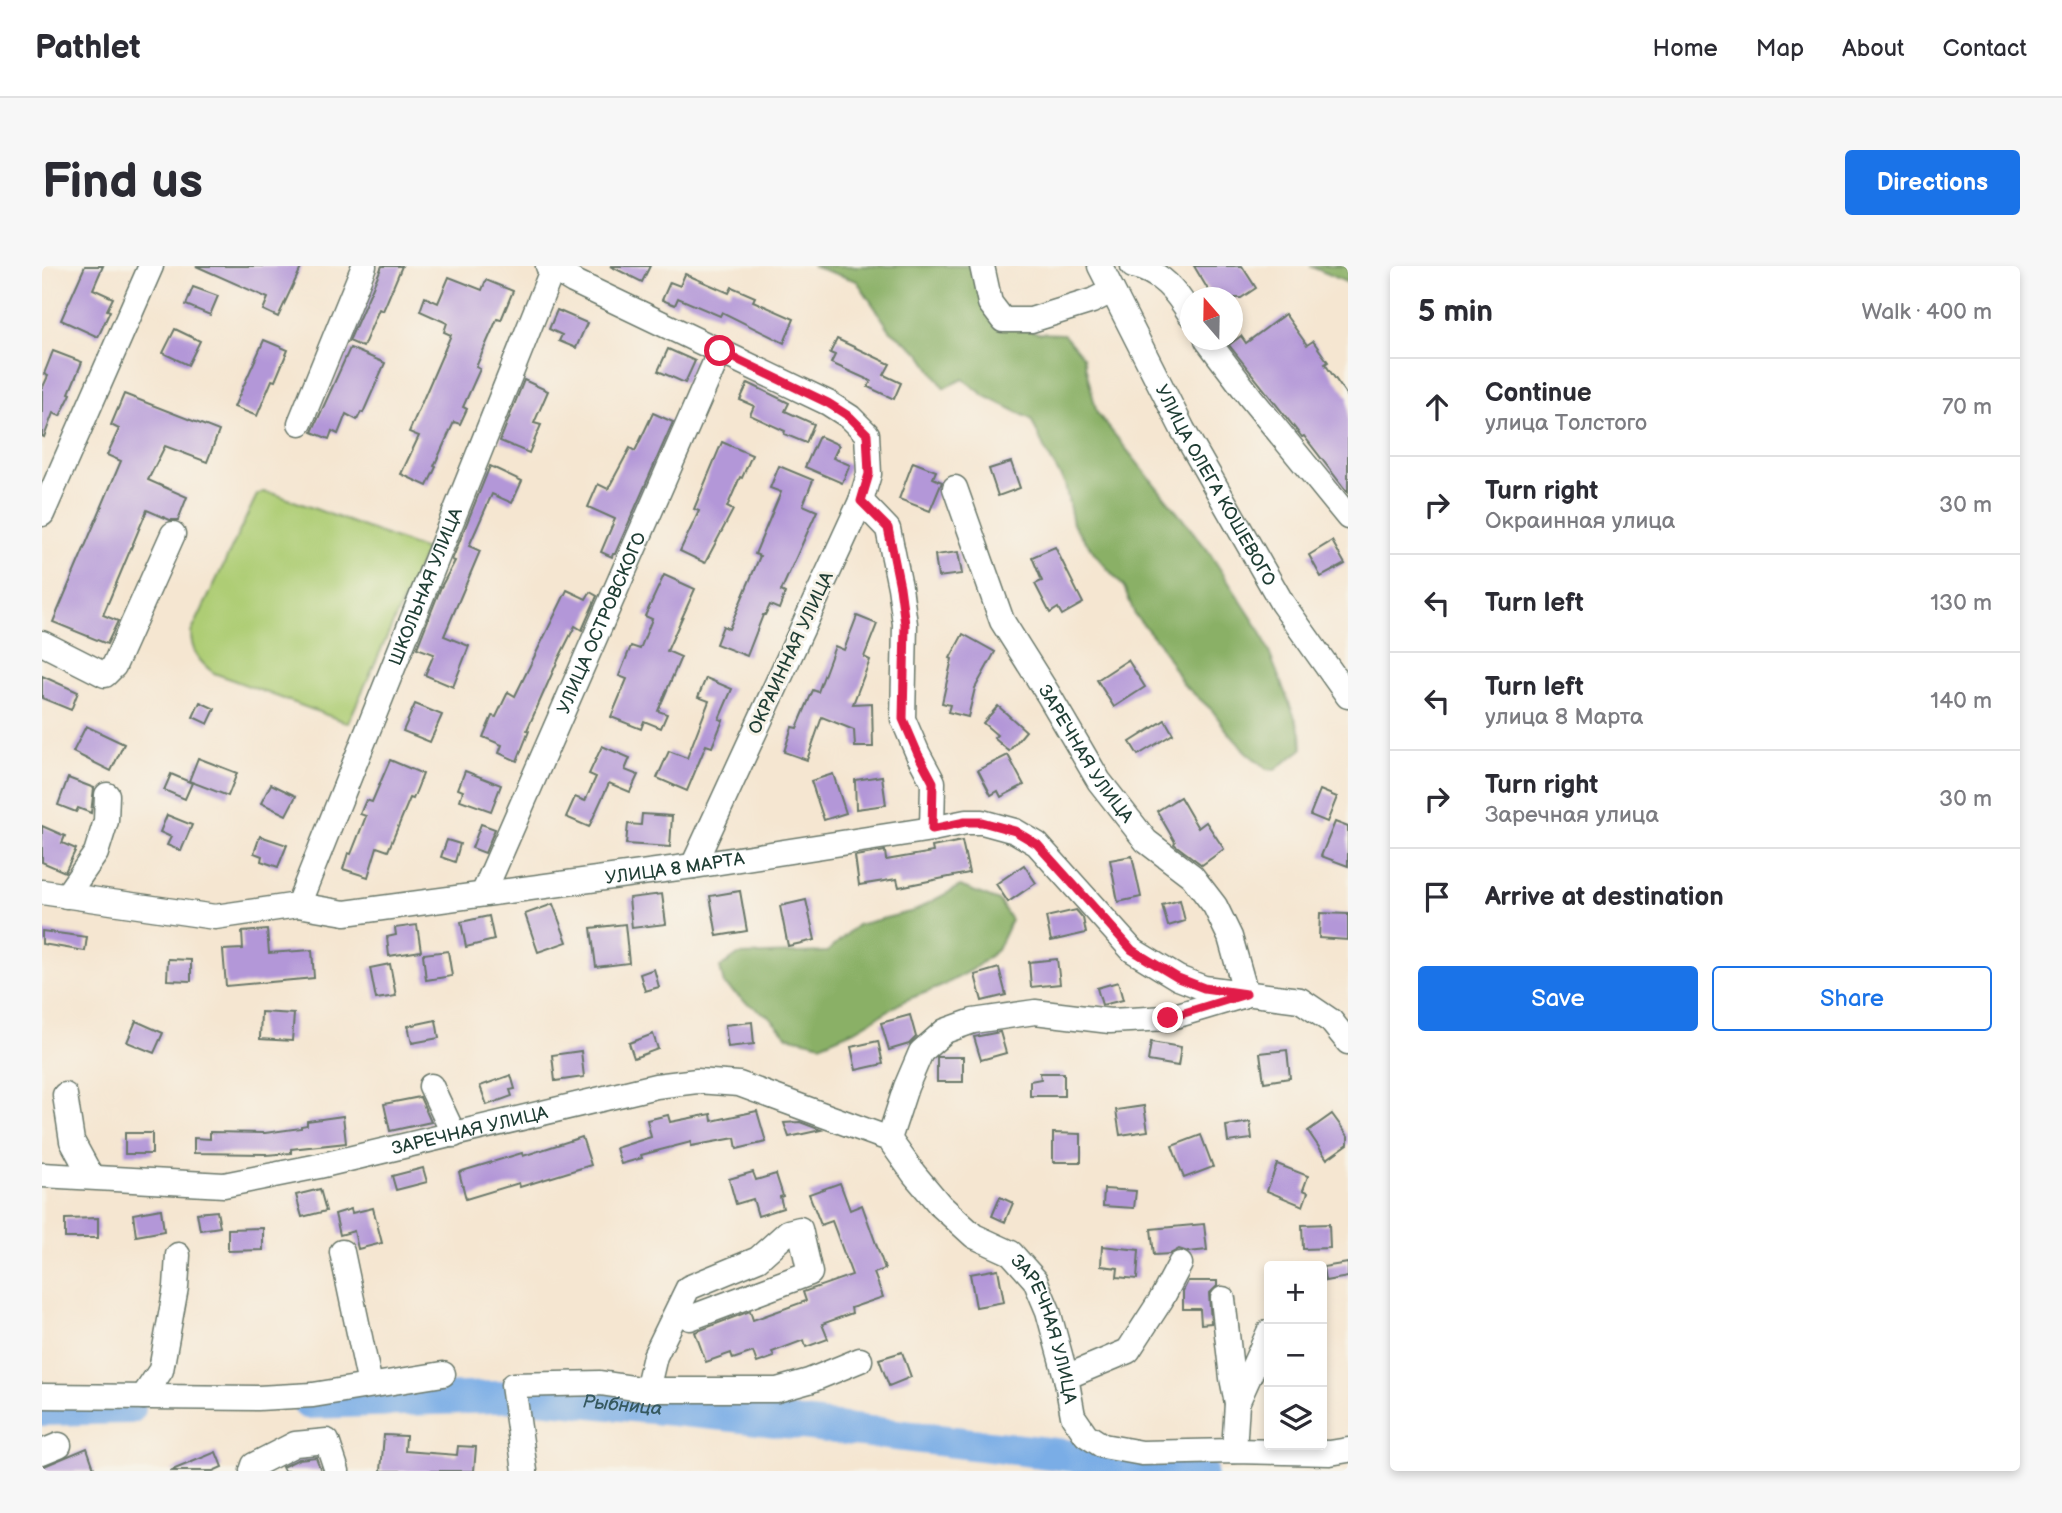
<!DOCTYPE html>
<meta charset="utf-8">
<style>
:root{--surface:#fff;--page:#f7f7f7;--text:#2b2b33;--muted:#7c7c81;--line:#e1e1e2;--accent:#1a73e8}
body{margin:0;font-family:"Balsamiq Sans",sans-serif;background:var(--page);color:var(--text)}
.controls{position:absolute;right:21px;bottom:21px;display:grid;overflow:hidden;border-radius:7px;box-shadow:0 4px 10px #0003}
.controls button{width:63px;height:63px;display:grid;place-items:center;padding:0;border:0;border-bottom:2px solid var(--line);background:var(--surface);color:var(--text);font:35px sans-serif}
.compass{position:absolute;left:1138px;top:21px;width:63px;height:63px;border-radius:50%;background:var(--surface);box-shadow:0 4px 10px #0003;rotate:340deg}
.stop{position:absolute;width:21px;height:21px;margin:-16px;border:5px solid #e11d48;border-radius:50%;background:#fff}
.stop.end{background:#e11d48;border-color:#fff;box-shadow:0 2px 7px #0008}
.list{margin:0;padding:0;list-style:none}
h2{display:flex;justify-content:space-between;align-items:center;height:91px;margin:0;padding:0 28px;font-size:30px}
h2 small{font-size:23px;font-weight:400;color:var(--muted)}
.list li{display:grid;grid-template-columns:46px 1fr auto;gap:21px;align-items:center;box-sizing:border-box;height:98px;padding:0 28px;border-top:2px solid var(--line)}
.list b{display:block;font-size:26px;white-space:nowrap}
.list p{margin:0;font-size:23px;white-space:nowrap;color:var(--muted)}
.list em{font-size:23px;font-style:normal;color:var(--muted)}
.actions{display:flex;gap:14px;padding:21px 28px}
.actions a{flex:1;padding:16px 0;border:2px solid var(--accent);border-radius:7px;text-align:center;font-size:24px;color:var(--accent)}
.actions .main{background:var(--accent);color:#fff}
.icon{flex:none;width:38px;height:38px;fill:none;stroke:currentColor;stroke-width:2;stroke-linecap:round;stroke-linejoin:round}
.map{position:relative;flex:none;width:1306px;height:1205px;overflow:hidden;border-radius:7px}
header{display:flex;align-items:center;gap:42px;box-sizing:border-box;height:98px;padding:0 35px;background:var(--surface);border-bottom:2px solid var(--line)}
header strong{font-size:33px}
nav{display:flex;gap:38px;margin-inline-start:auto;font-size:24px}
.intro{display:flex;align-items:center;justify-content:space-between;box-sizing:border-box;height:168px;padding:0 42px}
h1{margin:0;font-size:49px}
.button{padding:18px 32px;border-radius:7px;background:var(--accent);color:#fff;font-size:24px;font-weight:700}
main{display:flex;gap:42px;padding:0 42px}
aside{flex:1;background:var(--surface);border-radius:7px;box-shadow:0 4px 10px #0003}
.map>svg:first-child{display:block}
.green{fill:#aecd74;stroke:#668554;stroke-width:2}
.forest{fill:#8ab066;stroke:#54764d;stroke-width:2}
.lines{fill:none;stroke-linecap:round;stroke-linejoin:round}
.river{stroke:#7aade6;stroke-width:32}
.building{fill:#b397d8}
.minor-casing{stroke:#6a786b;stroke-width:27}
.minor{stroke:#fff;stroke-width:24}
.route{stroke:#e11d48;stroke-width:9}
.labels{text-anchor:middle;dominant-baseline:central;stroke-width:6;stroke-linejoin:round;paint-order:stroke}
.street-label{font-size:18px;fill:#1f3d34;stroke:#f7f3e8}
.water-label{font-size:19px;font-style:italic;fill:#365960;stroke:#f7f3e8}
</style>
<header>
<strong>Pathlet</strong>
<nav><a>Home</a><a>Map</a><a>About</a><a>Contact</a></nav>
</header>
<div class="intro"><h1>Find us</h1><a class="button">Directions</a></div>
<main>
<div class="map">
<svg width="1306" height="1205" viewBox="0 0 1306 1205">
<rect width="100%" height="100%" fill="#f7f3e8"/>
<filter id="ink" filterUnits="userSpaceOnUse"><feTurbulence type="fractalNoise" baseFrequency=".0143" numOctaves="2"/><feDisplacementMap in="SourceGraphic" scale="14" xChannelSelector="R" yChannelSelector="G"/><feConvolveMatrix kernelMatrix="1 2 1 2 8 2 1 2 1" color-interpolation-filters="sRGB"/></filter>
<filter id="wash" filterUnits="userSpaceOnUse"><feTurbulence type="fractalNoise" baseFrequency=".00686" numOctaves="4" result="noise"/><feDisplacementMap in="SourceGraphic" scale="28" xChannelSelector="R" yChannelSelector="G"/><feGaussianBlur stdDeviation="1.57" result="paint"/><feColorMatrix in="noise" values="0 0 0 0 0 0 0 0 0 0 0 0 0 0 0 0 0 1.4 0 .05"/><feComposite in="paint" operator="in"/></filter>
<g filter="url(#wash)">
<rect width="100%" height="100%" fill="#f5e6d1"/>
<path class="green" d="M221,226l12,2 151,56 -78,173 -134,-50c-15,-11 -23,-22 -23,-40l64,-134 2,-4z"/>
<g class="forest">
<path d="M770,0h165l17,51 44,16 25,1 20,23 14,56 110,136 54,83 40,101 1,16 -27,21 -8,-1 -21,-17 -17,-19 -17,-23 -29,-26 -24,-41 -24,-28 -11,-28 -25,-28 -26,-35 -8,-40 -20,-34 -14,-31 -46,-23 -22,-17 -19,9 -24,-35 -30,-23 -33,-49z"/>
<path d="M1268,0h38v17z"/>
<path d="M918,620l39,15 12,19 -14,30 -25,20 -32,17 -34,13 -49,29 -35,15 -35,-8 -17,-19 -26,-16 -20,-17 -4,-16 18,-13 89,-3 30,-27 57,-14z"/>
</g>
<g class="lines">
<g class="river">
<path id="s1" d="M266,1137l220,-7 197,19 476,56"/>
<path d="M0,1144l88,-2"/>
</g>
</g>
<g id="blocks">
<g class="building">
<path d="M43,0h18l-10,23 20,9 -6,12 3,1 -12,26 -37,-17z"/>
<path d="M154,0h106l-24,51 -15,-7 5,-12z"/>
<path d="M340,0h20l-19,45 -4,-2 -16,38 -14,-6z"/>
<path d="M568,0h40l-8,16z"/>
<path d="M1152,0h48l14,22 -15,10h-28z"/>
<path d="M643,8l44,19 3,-6 23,10 -2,4 41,18 -10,24 -62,-31 -2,4 -42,-18 -3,7 -13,-5 8,-18 10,4z"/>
<path d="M407,11l33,13 4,-10 27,11 -12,29 -4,-1 -21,48 4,2 -17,38 4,2 -7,15 -6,-2 -20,44 2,1 -9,19 -26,-12 18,-38 -10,-4 42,-97 -7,-3 3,-9 -27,-12 5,-14 13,6z"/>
<path d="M151,21l25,9 -8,19 -24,-10z"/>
<path d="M515,44l30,13 -11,25 -17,-7 3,-6 -13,-6z"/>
<path d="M1243,48l22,31 6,-4 15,21 -3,2 23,33v96l-44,-57 -2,1 -73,-92 12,-9 5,7z"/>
<path d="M133,63l25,12 -12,24 -25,-12z"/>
<path d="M795,73l53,25 -6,11 17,8 -7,16 -26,-12 3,-6 -40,-18 4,-8 -5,-2z"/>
<path d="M222,74l24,10 -13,31 -3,-1 -15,36 -23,-9z"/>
<path d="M308,82l35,15 -22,50 -2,-1 -4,8 -11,-6 -8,20 -6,-3 -3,8 -17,-7z"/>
<path d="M626,83l27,12 -10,22 -27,-12z"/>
<path d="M11,85l29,11 -13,31 2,1 -11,22 -7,-3 -9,24 -2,-1v-47l6,-13 -4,-2z"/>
<path d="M482,114l24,11 -14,32 7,2 -12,28 -29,-12z"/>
<path d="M706,117l41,20 -4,8 29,13 -8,19 -22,-9 1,-3 -35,-16 4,-9 -14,-6z"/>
<path d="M82,128l95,37 -12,31 -42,-16 -17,34 39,17 -9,23h-8l-23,-10 -44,105 15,6 -11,23 -54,-22 68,-161 -14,-6 12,-26 -8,-4z"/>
<path d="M611,147l20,9 -58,132h-2l-1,3 -11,-5 14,-33 -27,-12 10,-23 10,5 22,-41 5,3z"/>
<path d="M777,170l20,9 -6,13 17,7 -8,18 -37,-16z"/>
<path d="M680,176l30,13 -10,23 -2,-1 -13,30 6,3 -28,53 -25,-12 19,-40 -5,-2z"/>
<path d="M871,196l23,9 -3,7 9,4 -12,29 -31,-12z"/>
<path d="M969,196l9,26 -22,8 -9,-27z"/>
<path d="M448,200l32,15 -10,22 -20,-9 -23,52 11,5 -36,85 25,10 -16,41 -28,-12 9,-21 -17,-6 24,-61 14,-26 -3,-1z"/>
<path d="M737,200l34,14 -10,25 14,6 -36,80 4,2 -6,16 -9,-4 -5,10h-2l-16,41 -31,-12 7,-18 6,3 31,-73 -5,-2 26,-62 -11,-4z"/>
<path d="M1290,275l13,23 -24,13 -12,-22z"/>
<path d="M1013,281l28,56 -21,12 -4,-7 -8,5 -15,-29 7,-3 -10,-24z"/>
<path d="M916,286l4,22 -24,3 -3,-22z"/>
<path d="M622,309l31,14 -28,62 14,6 -23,54 9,3 -6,14 -17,-7 -3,8 -30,-12 16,-38 -8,-3 12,-30 9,3 12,-30 -7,-3z"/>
<path d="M525,324l19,9 4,-7 7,4 -15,34 -7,-4 -16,32 -32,72 2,1 -12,30 -18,-8 3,-8 -19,-8 9,-21 4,1 12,-25 7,4z"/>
<path d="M815,350l20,8 -13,33 6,3 -17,44 19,-1 1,44h-18l-1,-17 -32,-13 -15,43 -23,-8 8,-25 5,1 16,-38 5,2 17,-46 9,4z"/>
<path d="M921,368l32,18 -20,36 -7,29 -20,-5 2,-7 -8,-2 10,-44 -2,-1z"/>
<path d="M1086,394l17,27 -31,20 -17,-27z"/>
<path d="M0,410l36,16 -7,18 -29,-12z"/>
<path d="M664,412l26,11 -13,30 4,1 -11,27 -6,-2 -19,46 -30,-13 12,-27 18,7 22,-57 -11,-4z"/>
<path d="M158,436l15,7 -7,15 -15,-7z"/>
<path d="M373,438l27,11 -12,27 -27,-11z"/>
<path d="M956,440l28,25 -17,20 -15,-13 3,-3 -14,-12z"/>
<path d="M1123,454l8,14 -35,21 -8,-13z"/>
<path d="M44,460l38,18 -13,27 -38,-19z"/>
<path d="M560,480l28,12 -5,12 13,5 -8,17 -21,-9 -20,44 -23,-10 9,-20 10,4 11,-24 -7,-3z"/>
<path d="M966,489l16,30 -23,12 -3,-6 -7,4 -13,-25z"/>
<path d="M156,492l39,15 -9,23 -39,-15z"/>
<path d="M348,494l33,14 -10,25 -3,-1 -22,53 -11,-4 -9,30 -25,-8 5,-16 3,1 15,-38 -6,-2 6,-14 6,2z"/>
<path d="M423,505l36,14 -10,26 -31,-11 3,-9 -5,-2z"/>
<path d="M129,508l21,9 -7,16 -21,-9z"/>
<path d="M791,508l13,39 -22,7 -13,-39z"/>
<path d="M840,510l4,29 -30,4 -1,-29z"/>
<path d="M26,512l26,10 -3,25 -13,-5 -2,4 -18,-7z"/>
<path d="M229,518l25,12 -10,19 -25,-12z"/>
<path d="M1278,524l17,7 -10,25 -17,-7z"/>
<path d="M1138,531l18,31 8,-6 18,27 -22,16 -28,-21 1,-2 -18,-31z"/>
<path d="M600,548l30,2 -2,31 -44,-3 2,-20 13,1z"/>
<path d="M125,549l25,10 -11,26 -14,-6 4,-8 -11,-5z"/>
<path d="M1293,556l13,5v39l-27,-10z"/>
<path d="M439,558l14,5 -10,24 -13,-5z"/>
<path d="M0,560l23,10 -3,7 14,6 -11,23 -23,-10z"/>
<path d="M218,570l27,9 -9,22 -17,-6 1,-5 -8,-3z"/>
<path d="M405,574l13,4 -5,18 -14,-5z"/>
<path d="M920,575l7,32 -70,14 -2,-8 -38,6 -4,-29 30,-5 1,9 47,-8 -1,-5z"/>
<path d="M1090,590l9,41 -23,5 -8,-42z"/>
<path d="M982,599l12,18 -28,19 -12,-18z"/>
<path d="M698,625l7,40 -30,5 -7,-40z"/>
<path d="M620,628l4,30 -34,4 -3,-30z"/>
<path d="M764,634l9,40 -27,6 -8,-40z"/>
<path d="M1138,634l5,21 -17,5 -6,-21z"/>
<path d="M511,638l14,38 -29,10 -13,-38z"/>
<path d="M1034,644l7,8 3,15 -35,8 -5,-24z"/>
<path d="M1278,647l28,1v26l-29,-2z"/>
<path d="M447,650l5,24 -28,7 -5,-25z"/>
<path d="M583,658l4,39 -33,4 -5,-39z"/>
<path d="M375,659l4,26 -32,5 -2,-19 9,-2 -1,-7z"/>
<path d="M225,664l2,23 43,-3 2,28 -88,8 -3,-36 20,-1 -1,-17z"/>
<path d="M0,665l45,6 -2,14 -43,-7z"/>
<path d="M406,685l4,25 -26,4 -3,-26z"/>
<path d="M126,693l23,1v21l-24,-1z"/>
<path d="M1015,693l3,25 -29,3 -2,-25z"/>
<path d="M348,698l6,32 -20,3 -6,-31z"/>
<path d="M957,702l7,27 -24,6 -7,-26z"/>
<path d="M612,703l5,18 -14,4 -5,-17z"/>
<path d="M1076,716l5,18 -21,5 -5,-17z"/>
<path d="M219,746l33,2 -2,27 -32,-2z"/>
<path d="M868,749l6,22 -7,7 -20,6 -8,-27z"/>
<path d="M394,754l3,18 -27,5 -4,-17z"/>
<path d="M94,755l27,12 -9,20 -27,-11z"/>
<path d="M710,756l2,22 -26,3 -3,-22z"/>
<path d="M958,766l6,21 -25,7 -7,-23z"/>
<path d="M611,768l5,15 -24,9 -5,-15z"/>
<path d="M836,775l5,23 -27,6 -5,-23z"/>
<path d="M1109,776l30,5 -3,19 -30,-5z"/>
<path d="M1245,784l3,28 -26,4 -4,-29z"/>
<path d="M539,785l3,26 -29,4 -3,-26z"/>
<rect x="895" y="791" width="26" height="25"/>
<path d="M998,807h24v23h-34v-15l11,-2z"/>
<path d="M469,809l4,14 -5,1 2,6 -25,9 -7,-19z"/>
<path d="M378,831l11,25 -41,9 -6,-27z"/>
<path d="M1102,840l4,25 -28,4 -4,-25z"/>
<path d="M715,845l9,31 -29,7 -2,-11 -44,8v-4l-50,13 1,3 -21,6 -5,-16 35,-11 -4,-17 21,-5 2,7 41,-8 1,7z"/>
<path d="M1290,848l16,22v8l-21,15 -19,-28z"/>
<path d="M301,850l3,27 -55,6v4l-25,2v-1l-72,-1v-15l16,1v-7l55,1 36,-5v-2l6,-1v-4z"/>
<path d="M758,856l21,8 -32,7 -5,-14z"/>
<path d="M1208,856l2,17 -24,3 -2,-16z"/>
<rect x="83" y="867" width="27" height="21"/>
<path d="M1011,867l28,1v28h-28z"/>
<path d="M1159,869l12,32 -29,11 -12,-32z"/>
<path d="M540,871l9,28 -71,22 -1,-4 -53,16 -7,-27 63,-19 1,3z"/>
<path d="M1235,898l31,12 -5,14 5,2 -5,14 -36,-15z"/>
<path d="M381,902l4,14 -31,8 -4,-14z"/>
<path d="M711,906l3,8 20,-6 7,22 -3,1 3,11 -25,8 -5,-17 -17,5 -7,-25z"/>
<path d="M798,917l10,27 12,-5 23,64 -11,4 9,24 -32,11 1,5 -30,11 6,15 -22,8 -2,-7 -32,12 2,5 -17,6 -4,-11 -20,7 -2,-6 -25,9 -11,-30 55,-21 3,9 53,-19 -3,-9 49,-17 -20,-54 -11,4 -12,-31z"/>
<path d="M278,923l6,22 -24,6 -6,-22z"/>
<path d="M1062,923l32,2 -2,17 -31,-2z"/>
<path d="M958,931l13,6 -8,19 -13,-6z"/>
<path d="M331,942l9,35 -24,6 -4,-18 -14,4 -5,-21 16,-5 1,4z"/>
<path d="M119,943l3,22 -28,5 -3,-22z"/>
<path d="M175,945l3,16 -20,3 -3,-17z"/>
<path d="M56,952v20h-33v-19z"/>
<path d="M1162,958l3,26 -19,2 -9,-3 -9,5 -16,1 -3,-26z"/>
<path d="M1287,958l1,24 -27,1 -1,-24z"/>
<path d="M221,962v22l-35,1v-22z"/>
<path d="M1060,980l37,4 -2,29 -20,-2 1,-9 -17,-2z"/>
<path d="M1306,997v14l-23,4 -2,-14z"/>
<path d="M956,1003l6,33 -28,5 -6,-33z"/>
<path d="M1146,1015h29v5l-8,8 2,29 -10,1 -1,-15h-17v-18z"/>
<path d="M860,1086l9,25 -22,9 -10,-27z"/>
<path d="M342,1169l22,1 -1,15 52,4 1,-9 18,1 -2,24h-93z"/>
<path d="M45,1182l8,23h-53v-4z"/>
<path d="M174,1186l6,15 -9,4h-43z"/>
<path d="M274,1191l5,14h-37l-2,-4 17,-8z"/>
</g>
</g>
</g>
<g filter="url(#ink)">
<use href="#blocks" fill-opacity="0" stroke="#6a786b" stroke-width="2"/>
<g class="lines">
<g class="minor-casing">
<g id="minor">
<path d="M506,0l25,15 255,122 22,14 17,17 2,40 -8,27 -168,365"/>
<path d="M940,0l8,37 13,17h28l61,-19 20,-10"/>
<path id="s2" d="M1058,0l83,164 55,96 44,77 66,93"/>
<path d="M1091,0c28,6 43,25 57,48"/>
<path d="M1165,74l44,58 97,119"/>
<path d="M258,157l64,-157"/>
<path id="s3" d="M913,222l47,133 46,73 51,87 47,60 46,35 23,30 15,31 16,57"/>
<path d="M819,235l27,28 12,58 5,37 -2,95 15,35 15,28 -1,47"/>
<path d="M0,248l109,-248"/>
<path d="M0,377l63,32 9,-9 59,-132"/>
<path id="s4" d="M0,626l173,25 83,-12 47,8 348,-47 239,-37 34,-7h16l33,9 22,13 95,106 46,28 26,10 96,12 31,21 17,21"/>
<path id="s5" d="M441,628l237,-543"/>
<path d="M24,630l30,-43 10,-32 1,-26"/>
<path id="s6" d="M256,639l255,-637"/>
<path d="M389,820l23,49"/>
<path d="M23,829l7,46 19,35"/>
<path d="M847,873l17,-52 15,-35 24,-21 28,-10 62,-9 75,9 58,-3 74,-22"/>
<path id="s7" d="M0,909l182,10 95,-19 337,-80 41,-5 42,3 150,55 25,35 26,31 34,31 37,17 24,27 13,31 18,66 7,39 13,19 17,11 39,7 92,-2 96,2 18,-3"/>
<path d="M300,986l28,133"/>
<path d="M1181,1033l9,79 5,25"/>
<path d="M1024,1111l62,-26 33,-51 19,-36"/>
<path d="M605,1124l8,-34 33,-68 70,-29 30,-27 12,-3 10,44 -120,45"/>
<path d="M0,1130l216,2 55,-3 130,-21"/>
<path d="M101,1131l18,-27 15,-83 2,-32"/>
<path d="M1192,1185l3,-48 32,-71"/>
<path d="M0,1186l17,-7"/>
<path d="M210,1205l2,-6 41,-21 32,-3 10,30"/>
<path d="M483,1205l-12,-86 87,-2 47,7h130l32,-9 51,-21"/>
</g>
</g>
<use href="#minor" class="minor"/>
</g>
</g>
<g class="lines" filter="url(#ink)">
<path class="route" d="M678,85l108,52 22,14 17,17 2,40 -8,27 27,27 12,59 5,37 -2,95 15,35 15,28 -1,47 33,-7h17l33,9 22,13 95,106 46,28 26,10 42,6 -78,24"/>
</g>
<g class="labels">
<g class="street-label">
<text stroke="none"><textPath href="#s2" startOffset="248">УЛИЦА ОЛЕГА КОШЕВОГО</textPath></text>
<text stroke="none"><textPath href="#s6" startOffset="343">ШКОЛЬНАЯ УЛИЦА</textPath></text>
<text stroke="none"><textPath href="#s5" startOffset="296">УЛИЦА ОСТРОВСКОГО</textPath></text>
<text transform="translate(749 387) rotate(-65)">ОКРАИННАЯ УЛИЦА</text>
<text stroke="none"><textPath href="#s3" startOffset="298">ЗАРЕЧНАЯ УЛИЦА</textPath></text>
<text stroke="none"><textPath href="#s4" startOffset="639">УЛИЦА 8 МАРТА</textPath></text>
<text stroke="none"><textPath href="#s7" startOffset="434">ЗАРЕЧНАЯ УЛИЦА</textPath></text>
<text stroke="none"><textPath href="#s7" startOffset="1124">ЗАРЕЧНАЯ УЛИЦА</textPath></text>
</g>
<g class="water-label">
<text stroke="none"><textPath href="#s1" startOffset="315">Рыбница</textPath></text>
</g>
</g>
</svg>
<div class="controls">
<button>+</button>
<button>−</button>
<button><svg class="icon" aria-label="layers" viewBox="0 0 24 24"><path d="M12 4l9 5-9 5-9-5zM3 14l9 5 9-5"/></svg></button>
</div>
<svg class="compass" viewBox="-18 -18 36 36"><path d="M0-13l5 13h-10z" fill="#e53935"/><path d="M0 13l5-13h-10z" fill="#7c7c81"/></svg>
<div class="stop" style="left:678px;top:85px"></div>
<div class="stop end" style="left:1126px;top:752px"></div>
</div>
<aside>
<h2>5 min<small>Walk · 400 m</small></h2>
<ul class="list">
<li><svg class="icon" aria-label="ahead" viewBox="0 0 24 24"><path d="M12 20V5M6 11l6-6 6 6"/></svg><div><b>Continue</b><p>улица Толстого</p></div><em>70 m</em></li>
<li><svg class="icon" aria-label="right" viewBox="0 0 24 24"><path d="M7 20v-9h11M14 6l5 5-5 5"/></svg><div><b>Turn right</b><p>Окраинная улица</p></div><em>30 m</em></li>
<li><svg class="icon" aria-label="left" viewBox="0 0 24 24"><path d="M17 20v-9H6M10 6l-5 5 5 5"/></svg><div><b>Turn left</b></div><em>130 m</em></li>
<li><svg class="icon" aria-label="left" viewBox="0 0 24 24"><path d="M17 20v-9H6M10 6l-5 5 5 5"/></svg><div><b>Turn left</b><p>улица 8 Марта</p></div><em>140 m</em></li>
<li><svg class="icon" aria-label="right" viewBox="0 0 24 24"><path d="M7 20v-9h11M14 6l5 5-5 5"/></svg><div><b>Turn right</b><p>Заречная улица</p></div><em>30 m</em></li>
<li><svg class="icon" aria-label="arrive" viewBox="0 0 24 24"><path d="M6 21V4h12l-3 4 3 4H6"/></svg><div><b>Arrive at destination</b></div></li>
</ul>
<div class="actions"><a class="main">Save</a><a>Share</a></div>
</aside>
</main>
